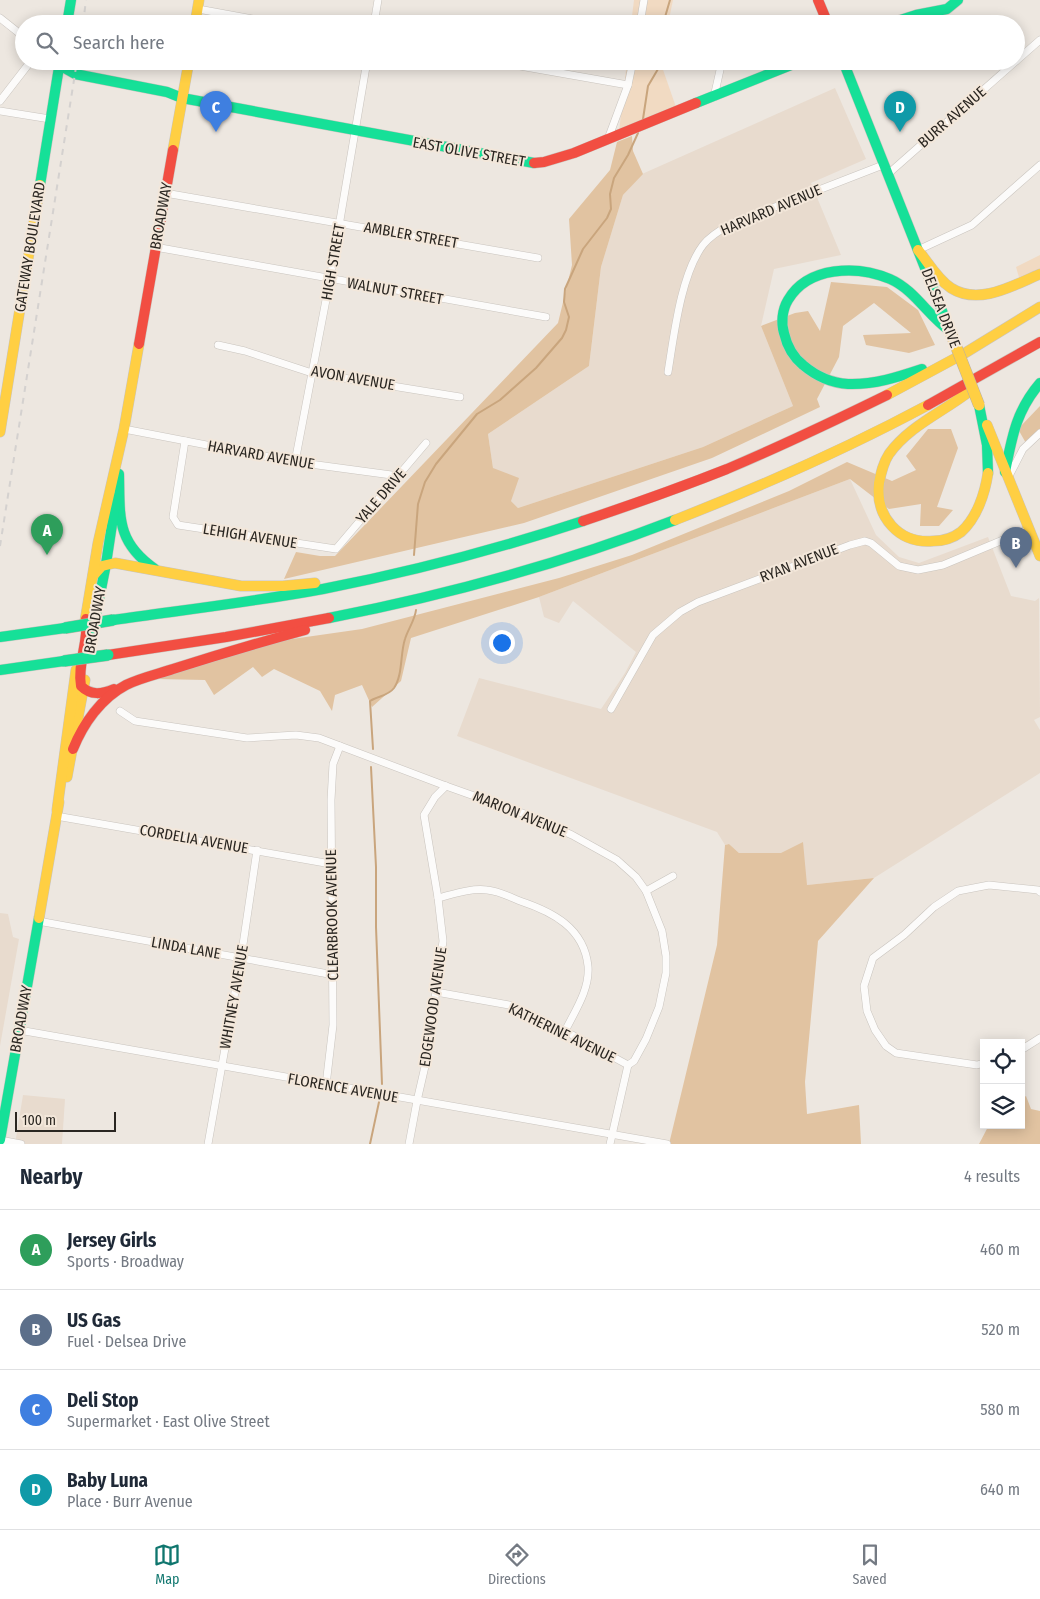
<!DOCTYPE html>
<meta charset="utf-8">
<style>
:root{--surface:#fff;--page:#f2f2f3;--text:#1f2937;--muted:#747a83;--line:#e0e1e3;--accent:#0f766e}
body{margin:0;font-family:"Fira Sans Condensed",sans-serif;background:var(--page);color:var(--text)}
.controls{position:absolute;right:15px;bottom:15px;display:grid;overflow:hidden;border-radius:0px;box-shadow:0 2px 12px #0003}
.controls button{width:45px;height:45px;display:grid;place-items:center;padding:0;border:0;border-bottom:1px solid var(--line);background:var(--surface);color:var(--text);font:25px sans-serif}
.scale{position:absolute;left:15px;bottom:12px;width:101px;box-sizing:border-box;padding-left:5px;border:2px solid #2a2621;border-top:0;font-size:14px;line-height:18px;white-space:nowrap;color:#2a2621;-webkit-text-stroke:4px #f3e7da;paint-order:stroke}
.you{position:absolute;left:501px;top:642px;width:18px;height:18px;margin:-12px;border:4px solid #fff;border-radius:50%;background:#1a73e8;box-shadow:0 0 0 8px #1a73e833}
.badge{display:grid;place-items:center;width:32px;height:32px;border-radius:50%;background:var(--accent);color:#fff;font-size:16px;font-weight:700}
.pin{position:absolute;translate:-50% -41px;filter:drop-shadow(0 1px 2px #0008)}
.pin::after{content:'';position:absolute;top:26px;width:18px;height:15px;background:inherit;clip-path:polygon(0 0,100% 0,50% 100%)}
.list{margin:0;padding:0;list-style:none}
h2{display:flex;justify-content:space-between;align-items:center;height:65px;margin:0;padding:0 20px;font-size:21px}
h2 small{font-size:16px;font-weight:400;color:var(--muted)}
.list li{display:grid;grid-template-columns:32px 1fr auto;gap:15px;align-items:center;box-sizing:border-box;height:80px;padding:0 20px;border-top:1px solid var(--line)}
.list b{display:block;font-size:19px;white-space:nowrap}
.list p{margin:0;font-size:16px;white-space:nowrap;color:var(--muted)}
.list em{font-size:16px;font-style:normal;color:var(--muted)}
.icon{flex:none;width:28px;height:28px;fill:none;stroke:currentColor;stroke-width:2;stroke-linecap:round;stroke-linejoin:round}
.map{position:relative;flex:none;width:1040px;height:1144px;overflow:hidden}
.search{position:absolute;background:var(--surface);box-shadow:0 2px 12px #0003;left:15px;right:15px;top:15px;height:55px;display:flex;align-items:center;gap:12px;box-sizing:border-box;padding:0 18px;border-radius:28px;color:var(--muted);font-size:19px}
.sheet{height:385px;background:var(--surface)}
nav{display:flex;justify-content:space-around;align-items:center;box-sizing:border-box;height:70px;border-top:1px solid var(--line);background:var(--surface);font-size:14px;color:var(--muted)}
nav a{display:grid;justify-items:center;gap:2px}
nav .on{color:var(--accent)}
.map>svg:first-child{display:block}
.built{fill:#e8dbce}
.green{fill:#f1dac2}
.forest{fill:#e1c3a1}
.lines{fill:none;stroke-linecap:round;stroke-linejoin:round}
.stream{stroke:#c9a57d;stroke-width:2}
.street-casing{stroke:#c9c4be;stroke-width:8}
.fast-casing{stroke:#c9c4be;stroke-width:11}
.slow-casing{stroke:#c9c4be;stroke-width:11}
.jam-casing{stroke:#c9c4be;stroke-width:11}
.street{stroke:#fcfbfa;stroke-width:7}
.fast{stroke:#16e098;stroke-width:10}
.slow{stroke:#ffcf43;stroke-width:10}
.jam{stroke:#f24e42;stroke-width:10}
.rail{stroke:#d4d1cf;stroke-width:2;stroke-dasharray:6 6;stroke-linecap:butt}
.fast-bridge-casing{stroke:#baafa4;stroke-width:12;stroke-linecap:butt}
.slow-bridge-casing{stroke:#baafa4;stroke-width:12;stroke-linecap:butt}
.fast-bridge{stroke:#16e098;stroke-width:11}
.slow-bridge{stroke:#ffcf43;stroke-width:11}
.labels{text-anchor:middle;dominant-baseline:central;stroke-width:4;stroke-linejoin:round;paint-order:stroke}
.street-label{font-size:15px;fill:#2a2621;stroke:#f3e7da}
</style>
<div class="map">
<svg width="1040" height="1144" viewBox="0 0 1040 1144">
<rect width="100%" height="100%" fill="#ede7e0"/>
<g class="built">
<path d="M835,88l31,71 -55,24 30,72 -67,14 -13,57 32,80 -90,41 -185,61 -7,-7 -18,-33 -5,-34 101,-68 12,-99 22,-72 19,-21z"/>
<path d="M850,479l26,56 23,22 20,6 69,-26 23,59 24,5 4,-3 1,119 -6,3 6,10v43l-166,105 -67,7 -26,-32h-42l-10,-9 -4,1 -8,-13 -260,-96 22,-58 122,31 24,-36 11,-21 -63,-51 -14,22 -15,-6 -5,-20z"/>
<path d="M0,913l8,1 5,23 6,2 -19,107z"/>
<path d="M23,1095l42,4 -3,45h-47z"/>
</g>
<g class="green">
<path d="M634,0h39l-5,24h-37z"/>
<path d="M627,61h33l17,49 -58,22z"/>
<path d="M1040,255v18l-20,8 -4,-14z"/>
</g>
<g class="forest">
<path d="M632,136l1,15 10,23 -20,21 -22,72 -12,99 -101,68 5,34 26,10 -8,23 7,7 185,-61 90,-41 -32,-80 34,-13 13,-2 12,20 11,-49 56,5 31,23 17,35 -26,8 -43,-8 -3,-10 48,-2 -37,-30 -31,23 -4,31 -22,42 3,8 -108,51 -188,65 -240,56 12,-27 24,4h15l223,-233 14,-58 -3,-46 41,-49 7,-28z"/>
<path d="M1040,406v25l-13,14 -9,-16z"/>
<path d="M928,429h23l7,19 -21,59 16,3 -14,16h-19l1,-22 -32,5 -39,-30 -311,118 -128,41 -10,43 -29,26 -10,-22 -27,10 -3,16 -12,-20 -46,-22 -12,8 -9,-10 -39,28 -9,-15 -49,-1 129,-39 77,-11 197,-51 73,-23 157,-64 58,-29 45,19 24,-11 -10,-14z"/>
<path d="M803,842l4,43 67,-7 -56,63 -13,141 2,32 52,-9 2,39h-192l48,-199 8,-100 4,-1 10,9h42z"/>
<path d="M1026,1096l5,13 9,2v33h-61l10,-19h32v-26z"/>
</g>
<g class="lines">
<g class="stream">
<path d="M663,24l7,-24"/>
<path d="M643,119l5,-33 10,-17v-8"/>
<path d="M414,555l4,-51 7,-22 11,-18 41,-50 23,-14 36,-32 26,-30 4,-8 3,-13 -5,-15 1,-13 18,-40 24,-31 4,-9 -1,-15 4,-16 14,-23 10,-22"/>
<path d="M373,749l-3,-48c8,-5 18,-5 24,-13 9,-13 6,-34 11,-49 3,-10 10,-19 11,-29"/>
<path d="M371,767l5,100v60l6,157"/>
<path d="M370,1144l9,-42"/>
</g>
<g class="street-casing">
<g id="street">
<path d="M198,9l82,15"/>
<path d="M0,18l24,19"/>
<path d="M374,24l4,-24"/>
<path d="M640,24l4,-24"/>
<path d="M492,61l136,24"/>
<path d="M1016,61l24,-21"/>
<path d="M714,97l8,-36"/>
<path d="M0,101l31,-40"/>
<path d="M0,111l50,8"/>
<path d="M608,139l20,-54 5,-24"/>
<path d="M888,174l128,-113"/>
<path d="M165,193l373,65"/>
<path d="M155,247l391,70"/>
<path d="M918,250l54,-25 68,-60"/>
<path d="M218,345l27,6 67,22 148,24"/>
<path d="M668,372c6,-37 13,-98 35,-127 7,-9 17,-15 28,-21l152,-59"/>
<path d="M124,429l171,33 104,14"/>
<path d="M185,441l-12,76 5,8 158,24 90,-106"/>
<path d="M295,462l35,-183 37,-218"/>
<path d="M1008,478l15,-29 17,-16"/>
<path d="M611,709l42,-74 27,-23 18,-10 152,-57 15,-4 6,2 28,23 19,4 25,-5 86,-36"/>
<path d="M120,711l15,10 112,17 49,-3 23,3 127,48 79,28 47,21 45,25 19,17 10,14 16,40 4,25v17l-7,34 -13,32 -12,22 -6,4 -18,79"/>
<path d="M56,816l275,48"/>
<path d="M646,891l27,-15"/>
<path d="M438,898c16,-4 33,-10 49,-8 12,1 23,7 33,11 33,11 64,27 68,65 2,23 -13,45 -23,65"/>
<path d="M38,921l296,54"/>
<path d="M436,992l73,13 56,26 63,34"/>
<path d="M19,1030l648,114"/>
<path d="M1021,1050l19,-12"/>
<path d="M984,1063l-7,2 -81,-12 -10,-7 -11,-16 -8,-19 -3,-25 9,-28 31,-23 30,-28 24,-16 31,-6 49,5 2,2"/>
<path d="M326,1085l7,-60 -2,-225 2,-36 7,-18"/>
<path d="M0,1140l21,4"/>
<path d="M208,1144l33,-186 16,-108"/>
<path d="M409,1144l8,-43 9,-39 17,-121 -5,-43 -14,-83 11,-18 11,-11"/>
</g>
</g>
<g class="fast-casing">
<g id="fast">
<path d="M67,24l4,-24"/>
<path d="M888,24l28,-9 31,-6 11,-9"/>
<path d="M843,61l107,270"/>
<path d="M59,65l16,9 92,18 15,6 352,65"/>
<path d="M696,103l105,-42"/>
<path d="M40,185l20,-124"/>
<path d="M922,369c-24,8 -48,16 -74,15 -17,-1 -32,-8 -45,-19 -10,-8 -16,-19 -19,-32 -3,-10 -2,-23 4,-33 20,-34 69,-35 102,-21 25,11 38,37 60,52"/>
<path d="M979,405l8,40 1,28"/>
<path d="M1005,472c7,-35 11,-61 35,-89"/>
<path d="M119,474c1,43 -3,68 36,95"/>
<path d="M329,618c118,-23 235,-55 346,-98"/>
<path d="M113,620c70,-10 140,-18 210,-31 87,-17 175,-40 260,-68"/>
<path d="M93,630l13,-66 10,-66"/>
<path d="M0,637l65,-9"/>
<path d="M0,670l64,-9"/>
<path d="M0,1140l39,-222"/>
</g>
</g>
<g class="slow-casing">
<g id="slow">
<path d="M195,24l4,-24"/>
<path d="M173,150l16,-89"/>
<path d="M918,250c10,12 19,29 33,38 28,18 63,-3 89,-14"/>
<path d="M970,391c-27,21 -61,35 -81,63 -6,9 -8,19 -10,29 -4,34 20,61 54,58 10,0 20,-3 28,-9 16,-14 24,-39 27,-59"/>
<path d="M887,395l78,-42 75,-46"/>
<path d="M987,425l53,131"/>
<path d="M0,432l40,-247"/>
<path d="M675,520c87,-34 171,-71 253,-115"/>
<path d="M93,576l9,-10 13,-3 126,23h42l32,-3"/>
<path d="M84,627l14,-84 26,-114 15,-85"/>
<path d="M67,777l18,-97"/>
<path d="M57,810l19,-140"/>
<path d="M39,918l20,-116"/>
</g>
</g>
<g class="jam-casing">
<g id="jam">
<path d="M818,0l10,24"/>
<path d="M534,163l10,-1 30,-9 122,-50"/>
<path d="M139,344l34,-194"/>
<path d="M928,405l112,-63"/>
<path d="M583,521c48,-16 96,-33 144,-52 54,-23 107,-48 160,-74"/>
<path d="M86,619c3,23 -9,44 -5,67 10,10 21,8 33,3"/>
<path d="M108,655l118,-18 103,-19"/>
<path d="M73,749c10,-25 28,-51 53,-64 14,-7 32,-11 47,-16 44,-14 88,-27 132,-39"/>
</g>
</g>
<use href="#street" class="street"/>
<use href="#fast" class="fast"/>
<use href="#slow" class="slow"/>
<use href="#jam" class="jam"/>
<g class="rail">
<path d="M83,24l3,-24"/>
<path d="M0,546l77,-485"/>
</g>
<g class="fast-bridge-casing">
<g id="fast-bridge">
<path d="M65,628l48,-8"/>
<path d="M64,661l44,-6"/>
</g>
</g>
<g class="slow-bridge-casing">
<path id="slow-bridge" d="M950,331l29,74"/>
</g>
<use href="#fast-bridge" class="fast-bridge"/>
<use href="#slow-bridge" class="slow-bridge"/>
</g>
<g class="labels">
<g class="street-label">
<text transform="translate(952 117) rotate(-41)">BURR AVENUE</text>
<text transform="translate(469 152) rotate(10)">EAST OLIVE STREET</text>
<text transform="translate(771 210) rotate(-23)">HARVARD AVENUE</text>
<text transform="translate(161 216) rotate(-80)">BROADWAY</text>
<text transform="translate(411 235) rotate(10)">AMBLER STREET</text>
<text transform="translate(30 247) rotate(-81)">GATEWAY BOULEVARD</text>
<text transform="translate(333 262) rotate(-80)">HIGH STREET</text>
<text transform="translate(395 291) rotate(10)">WALNUT STREET</text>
<text transform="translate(941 308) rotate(69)">DELSEA DRIVE</text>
<text transform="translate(353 378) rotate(10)">AVON AVENUE</text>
<text transform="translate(261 455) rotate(10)">HARVARD AVENUE</text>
<text transform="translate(381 496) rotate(-49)">YALE DRIVE</text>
<text transform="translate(250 536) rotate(9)">LEHIGH AVENUE</text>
<text transform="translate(799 563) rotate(-21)">RYAN AVENUE</text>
<text transform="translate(95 620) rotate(-80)">BROADWAY</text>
<text transform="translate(520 814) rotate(22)">MARION AVENUE</text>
<text transform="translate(194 839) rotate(10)">CORDELIA AVENUE</text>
<text transform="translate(332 915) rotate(-91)">CLEARBROOK AVENUE</text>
<text transform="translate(186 948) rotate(10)">LINDA LANE</text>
<text transform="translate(234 997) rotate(-80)">WHITNEY AVENUE</text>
<text transform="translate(433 1007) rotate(-82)">EDGEWOOD AVENUE</text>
<text transform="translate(21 1019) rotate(-80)">BROADWAY</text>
<text transform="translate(562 1033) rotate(26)">KATHERINE AVENUE</text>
<text transform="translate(343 1088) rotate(10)">FLORENCE AVENUE</text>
</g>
</g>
</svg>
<div class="controls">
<button><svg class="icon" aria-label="locate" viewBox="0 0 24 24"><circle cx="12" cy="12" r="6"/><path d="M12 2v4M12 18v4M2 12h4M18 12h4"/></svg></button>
<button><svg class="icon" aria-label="layers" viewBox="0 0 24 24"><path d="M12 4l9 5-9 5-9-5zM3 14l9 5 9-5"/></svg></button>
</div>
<div class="scale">100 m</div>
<div class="you"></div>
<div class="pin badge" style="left:47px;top:555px;background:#2e9e5b">A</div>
<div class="pin badge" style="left:1016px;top:568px;background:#5c6f8a">B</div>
<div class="pin badge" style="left:216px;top:132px;background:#3f7fe0">C</div>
<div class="pin badge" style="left:900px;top:132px;background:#0f9aa8">D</div>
<div class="search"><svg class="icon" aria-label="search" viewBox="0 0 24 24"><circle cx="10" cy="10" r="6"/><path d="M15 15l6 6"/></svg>Search here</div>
</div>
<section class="sheet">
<h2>Nearby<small>4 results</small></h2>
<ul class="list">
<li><span class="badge" style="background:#2e9e5b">A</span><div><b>Jersey Girls</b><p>Sports · Broadway</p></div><em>460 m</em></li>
<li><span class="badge" style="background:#5c6f8a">B</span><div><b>US Gas</b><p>Fuel · Delsea Drive</p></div><em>520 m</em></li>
<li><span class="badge" style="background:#3f7fe0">C</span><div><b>Deli Stop</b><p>Supermarket · East Olive Street</p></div><em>580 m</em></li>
<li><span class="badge" style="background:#0f9aa8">D</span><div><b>Baby Luna</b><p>Place · Burr Avenue</p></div><em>640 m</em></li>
</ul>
</section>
<nav>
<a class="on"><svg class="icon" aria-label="map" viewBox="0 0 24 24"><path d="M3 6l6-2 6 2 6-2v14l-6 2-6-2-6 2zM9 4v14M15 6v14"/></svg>Map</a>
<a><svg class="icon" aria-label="directions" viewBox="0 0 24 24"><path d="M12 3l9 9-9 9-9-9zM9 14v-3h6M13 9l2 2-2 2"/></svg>Directions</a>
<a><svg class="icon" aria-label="saved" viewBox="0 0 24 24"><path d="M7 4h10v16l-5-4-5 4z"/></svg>Saved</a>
</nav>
